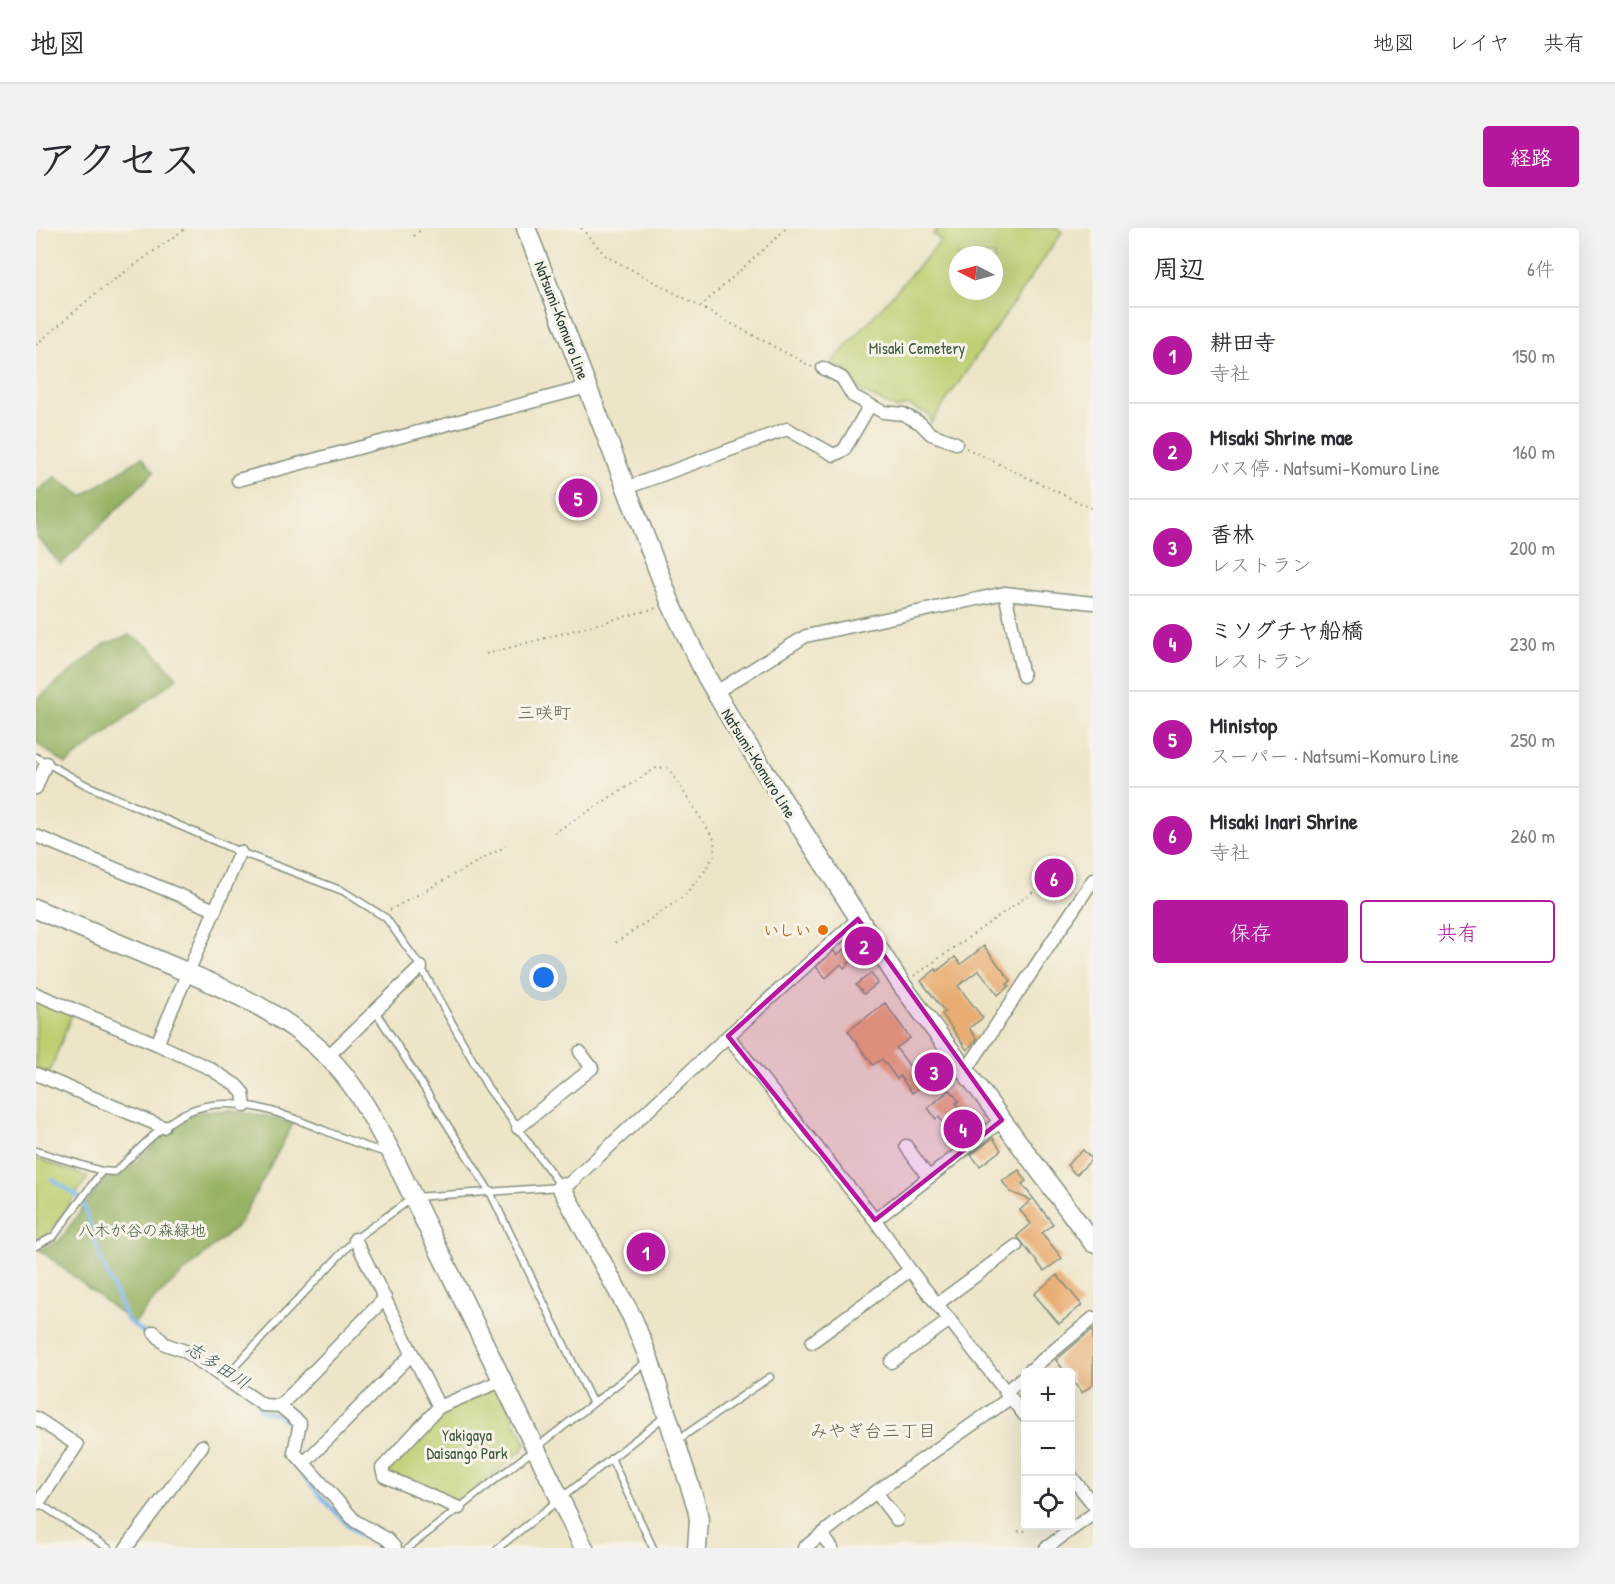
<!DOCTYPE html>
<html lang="ja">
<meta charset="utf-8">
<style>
:root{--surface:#fff;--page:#f2f2f3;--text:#2b2b33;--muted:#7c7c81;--line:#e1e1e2;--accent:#b5179e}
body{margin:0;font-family:"Patrick Hand","Klee One",sans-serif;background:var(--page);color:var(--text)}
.controls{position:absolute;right:18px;bottom:18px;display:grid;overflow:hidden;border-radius:6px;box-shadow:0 6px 24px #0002}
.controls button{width:54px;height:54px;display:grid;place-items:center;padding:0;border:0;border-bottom:2px solid var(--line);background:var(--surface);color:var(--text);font:30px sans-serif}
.compass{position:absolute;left:913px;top:18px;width:54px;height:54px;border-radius:50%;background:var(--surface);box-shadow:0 6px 24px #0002;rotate:276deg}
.you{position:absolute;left:508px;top:750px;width:21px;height:21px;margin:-15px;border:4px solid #fff;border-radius:50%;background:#1a73e8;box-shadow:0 0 0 9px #1a73e833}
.badge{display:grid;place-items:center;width:39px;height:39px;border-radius:50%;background:var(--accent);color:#fff;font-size:20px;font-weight:700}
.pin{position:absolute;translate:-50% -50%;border:3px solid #fff;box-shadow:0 2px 6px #0006}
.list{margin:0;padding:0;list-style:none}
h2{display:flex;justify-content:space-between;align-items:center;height:78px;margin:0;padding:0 24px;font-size:26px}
h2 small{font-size:20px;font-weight:400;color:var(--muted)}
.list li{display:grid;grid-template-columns:39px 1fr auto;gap:18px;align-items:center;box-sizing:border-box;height:96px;padding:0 24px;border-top:2px solid var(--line)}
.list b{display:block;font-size:22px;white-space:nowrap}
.list p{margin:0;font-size:20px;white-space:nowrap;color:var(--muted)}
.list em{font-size:20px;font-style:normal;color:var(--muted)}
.actions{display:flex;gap:12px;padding:18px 24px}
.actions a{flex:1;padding:14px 0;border:2px solid var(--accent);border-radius:6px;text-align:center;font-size:21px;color:var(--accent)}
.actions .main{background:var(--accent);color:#fff}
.icon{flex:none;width:33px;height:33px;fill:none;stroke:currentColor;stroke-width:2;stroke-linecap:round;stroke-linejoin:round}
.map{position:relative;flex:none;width:1057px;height:1320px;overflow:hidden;border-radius:6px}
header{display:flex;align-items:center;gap:36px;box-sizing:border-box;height:84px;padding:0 30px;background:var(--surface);border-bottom:2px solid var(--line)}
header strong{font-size:28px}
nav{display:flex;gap:33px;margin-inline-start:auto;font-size:21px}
.intro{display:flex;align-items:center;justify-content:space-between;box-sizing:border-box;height:144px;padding:0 36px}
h1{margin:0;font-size:42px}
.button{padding:15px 27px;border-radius:6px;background:var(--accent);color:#fff;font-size:21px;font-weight:700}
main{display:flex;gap:36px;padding:0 36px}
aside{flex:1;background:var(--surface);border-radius:6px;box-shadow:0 6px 24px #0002}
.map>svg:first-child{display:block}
.green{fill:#becf72;stroke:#6e8653;stroke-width:1.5;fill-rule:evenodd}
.forest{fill:#96b264;stroke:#5a784c;stroke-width:1.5}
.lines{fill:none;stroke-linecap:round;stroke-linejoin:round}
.stream{stroke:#79b6ec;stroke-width:4}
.building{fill:#e8ad73}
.lane-casing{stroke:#86917e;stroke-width:9}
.street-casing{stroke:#86917e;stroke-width:15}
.secondary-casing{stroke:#86917e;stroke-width:21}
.path{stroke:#86917e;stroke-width:2;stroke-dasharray:1.5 4.5;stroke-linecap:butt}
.lane{stroke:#fff;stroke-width:6}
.street{stroke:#fff;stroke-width:12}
.secondary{stroke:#fff;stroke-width:18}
.marked{fill:#b5179e;fill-opacity:0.2;stroke:#b5179e;stroke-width:4.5;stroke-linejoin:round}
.food-dot{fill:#e8710a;stroke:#f7f3e8;stroke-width:2}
.labels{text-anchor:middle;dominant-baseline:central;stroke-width:6;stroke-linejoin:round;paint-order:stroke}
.street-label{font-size:16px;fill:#1f3d34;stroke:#f7f3e8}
.park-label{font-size:16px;fill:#3f5a40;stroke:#f7f3e8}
.food-label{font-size:16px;font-weight:bold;fill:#c56008;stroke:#f7f3e8;text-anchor:end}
.neighbourhood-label{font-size:18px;fill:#65644a;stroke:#f7f3e8}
.water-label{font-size:18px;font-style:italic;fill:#365b62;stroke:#f7f3e8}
</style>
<header>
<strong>地図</strong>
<nav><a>地図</a><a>レイヤ</a><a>共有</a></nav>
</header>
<div class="intro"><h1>アクセス</h1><a class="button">経路</a></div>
<main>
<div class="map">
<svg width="1057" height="1320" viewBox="0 0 1057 1320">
<rect width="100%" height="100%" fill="#f7f3e8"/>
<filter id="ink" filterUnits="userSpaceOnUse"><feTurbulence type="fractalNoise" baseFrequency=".0167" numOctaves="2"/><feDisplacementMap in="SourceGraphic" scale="12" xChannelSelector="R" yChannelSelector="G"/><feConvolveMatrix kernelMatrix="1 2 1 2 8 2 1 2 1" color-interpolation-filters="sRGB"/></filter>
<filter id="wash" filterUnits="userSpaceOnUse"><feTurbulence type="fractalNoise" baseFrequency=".008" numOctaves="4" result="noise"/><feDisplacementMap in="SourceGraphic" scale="24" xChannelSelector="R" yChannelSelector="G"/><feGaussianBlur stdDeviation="1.35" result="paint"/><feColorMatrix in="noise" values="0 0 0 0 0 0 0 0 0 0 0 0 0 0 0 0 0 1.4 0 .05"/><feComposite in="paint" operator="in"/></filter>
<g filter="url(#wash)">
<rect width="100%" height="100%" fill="#ede5c8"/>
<g class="green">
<path d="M903,0h118l5,4 -131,191 -2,-8 -21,-10 -11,4 -38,-19 -11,-18 -16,-10 109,-121 -8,-7zM922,27h36v36h-36z"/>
<path d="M0,771l36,15 -23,60 -13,-5z"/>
<path d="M0,930l52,19 -37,54 -15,10z"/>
<path d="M456,1161l7,1 27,53 -3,7 -64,51 -69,-26 -3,-8 58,-58z"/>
</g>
<g class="forest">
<path d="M106,229l12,15 -93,93 -25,-29v-44l19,-15 28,19z"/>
<path d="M93,407l22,13 26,30 -111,86 -30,-21v-43l69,-56z"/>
<path d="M196,883l32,4 29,9 -53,99 -85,75 -21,26 -94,-74 19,-9 45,-62c38,-5 56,-57 95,-67 10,-2 23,-1 33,-1z"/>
</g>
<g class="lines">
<g class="stream">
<path d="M16,951l24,16 7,7 17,56 27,62 30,23"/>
<path d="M223,1180l4,3 17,4 15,15 -9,15c1,3 1,7 2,10 6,13 57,69 69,78 9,6 23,7 29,15"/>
</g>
</g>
<g id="blocks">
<g class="building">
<path d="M545,249l12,37 -18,6 -12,-37z"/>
<path d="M1020,639l7,15 -10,6 -8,-14z"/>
<path d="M815,715l9,10 -16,15 -3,-4 -15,14 -10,-11 18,-16 3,4z"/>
<path d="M948,718l27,35 -4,3 2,2 -11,9 -19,-25 -21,16 25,32 -14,10 8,11 -10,11 -25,-36 3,-2 -24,-31 15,-12 1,2 18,-14 6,7z"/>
<path d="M835,745l7,10 -14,11 -8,-9z"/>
<path d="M849,775l25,35 -14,10 18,24 19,-14 9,13 -30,22 -12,-17 -3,3 -15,-20 -9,6 -25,-34z"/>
<path d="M914,862l9,11 -3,2 20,27 -13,10 -11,-14 -4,3 -9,-12 -3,2 -8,-11z"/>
<path d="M957,910l8,12 -21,16 -9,-11z"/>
<path d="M1047,922l9,9 -16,16 -9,-10z"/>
<path d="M983,942l7,11 -4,3 31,40 -11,9 20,25 -18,13 -27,-35 14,-12 -11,-14 11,-10 -21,-8 -8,-11z"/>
<path d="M1021,1047l25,30 -23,19 -25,-30z"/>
<path d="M1057,1101v55l-11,9 -11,-14v-7h-6l-9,-12z"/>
</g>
</g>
</g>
<g filter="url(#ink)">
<use href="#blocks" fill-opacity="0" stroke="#86917e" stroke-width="1.5"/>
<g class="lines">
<g class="lane-casing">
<g id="lane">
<path d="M0,529l50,28 154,67 103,39 43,27 35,49 67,121 73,98"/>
<path d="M340,784l114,180 102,210"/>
<path d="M0,923l66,20 13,1c22,-20 43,-45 70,-59 64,-31 141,26 203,40"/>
<path d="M0,1018l18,-10 48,-65"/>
<path d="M189,1149l130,-138 59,-42 146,-10"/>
<path d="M640,1213l94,-64"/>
<path d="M575,1230l42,90"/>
<path d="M1,1274l71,46"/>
<path d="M372,1320l238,-186"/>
<path d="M462,1320l166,-131"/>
</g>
</g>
<g class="street-casing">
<g id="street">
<path d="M787,140l19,10 11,18 30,16 20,2 17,9 11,11 25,9"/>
<path d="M202,252l349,-93"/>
<path d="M590,260l161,-59 47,26 10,-5 26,-45"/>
<path d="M969,365l18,83"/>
<path d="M680,464l90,-56 199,-43 88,10"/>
<path d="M0,560l10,-25"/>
<path d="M0,608l179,74"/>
<path d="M0,766l121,50 52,24 27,17 7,8 2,13"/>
<path d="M692,808l147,184 35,50 116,147"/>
<path d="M121,816l83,-192"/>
<path d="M292,828l93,-89"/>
<path d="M929,844l128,-192"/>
<path d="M0,846l127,53"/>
<path d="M482,900l74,-60 -12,-16"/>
<path d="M870,918l22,31"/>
<path d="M525,959l9,-4 158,-147 130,-117"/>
<path d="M839,992l127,-100"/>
<path d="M319,1011l84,168"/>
<path d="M901,1076l79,-58"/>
<path d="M118,1104l11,12 20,7 78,54 17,1 20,17 -6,29 61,69 32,18 8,9"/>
<path d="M776,1114l98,-72"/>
<path d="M855,1134l59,-42"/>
<path d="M992,1144l65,-54"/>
<path d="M969,1164l21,-17"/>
<path d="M244,1178l105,-108"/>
<path d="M0,1190l41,27 -39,58"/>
<path d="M269,1234l107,-108"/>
<path d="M1034,1247l23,29"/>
<path d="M840,1264l21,28"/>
<path d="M423,1280l-75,-32 -2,-8 57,-61 64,-27"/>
<path d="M785,1306l11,14"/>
<path d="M90,1320l76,-102"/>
<path d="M768,1320l72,-56 134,-94"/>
<path d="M1010,1320l47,-34"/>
</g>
</g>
<g class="secondary-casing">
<g id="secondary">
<path d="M490,0l145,376 35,72 25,43 170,265 192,259"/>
<path d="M0,681c45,19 90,38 134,56 58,25 111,46 157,91 28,27 47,64 65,98l192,394"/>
<path d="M525,959l71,130 17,42 48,149 2,12 -2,28"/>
</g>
</g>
<g class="path">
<path d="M545,0l25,28 206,111"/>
<path d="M378,8l9,-8"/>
<path d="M664,79l87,-79"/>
<path d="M0,117l60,-52 90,-65"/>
<path d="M930,220l127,61"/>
<path d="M450,426l171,-46"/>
<path d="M518,605l104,-66 11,2 45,70 1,15 -11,18 -21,25 -68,46"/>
<path d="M354,682l116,-64"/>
<path d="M878,748l130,-92"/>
<path d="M982,1303l5,1 9,-6"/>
</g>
<use href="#lane" class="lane"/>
<use href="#street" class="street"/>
<use href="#secondary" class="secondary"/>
</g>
</g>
<path class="marked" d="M822,691l144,201 -127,100 -147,-184z"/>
<circle class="food-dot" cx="787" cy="702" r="6"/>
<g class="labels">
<g class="street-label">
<text transform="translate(526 92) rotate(69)">Natsumi-Komuro Line</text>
<text transform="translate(723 535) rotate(58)">Natsumi-Komuro Line</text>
</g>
<g class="park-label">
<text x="881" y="120">Misaki Cemetery</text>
<text x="106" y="1002">八木が谷の森緑地</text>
<text x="431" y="1207">Yakigaya<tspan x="431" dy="18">Daisango Park</tspan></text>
</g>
<g class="food-label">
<text x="775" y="702">いしい</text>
</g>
<g class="neighbourhood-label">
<text x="508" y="484">三咲町</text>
<text x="837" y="1202">みやぎ台三丁目</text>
</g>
<g class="water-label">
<text transform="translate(182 1137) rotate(33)">志多田川</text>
</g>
</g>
</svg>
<div class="controls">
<button>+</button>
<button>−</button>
<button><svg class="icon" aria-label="locate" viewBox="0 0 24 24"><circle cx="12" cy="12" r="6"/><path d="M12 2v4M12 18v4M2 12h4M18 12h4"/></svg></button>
</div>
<svg class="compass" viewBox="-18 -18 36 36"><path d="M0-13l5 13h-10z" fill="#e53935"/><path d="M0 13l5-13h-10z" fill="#7c7c81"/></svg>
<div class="you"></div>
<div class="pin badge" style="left:610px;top:1024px">1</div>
<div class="pin badge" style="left:828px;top:718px">2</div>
<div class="pin badge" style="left:898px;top:844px">3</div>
<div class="pin badge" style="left:927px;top:901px">4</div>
<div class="pin badge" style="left:542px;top:270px">5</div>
<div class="pin badge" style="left:1018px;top:650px">6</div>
</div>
<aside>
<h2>周辺<small>6件</small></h2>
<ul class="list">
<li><span class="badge">1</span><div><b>耕田寺</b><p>寺社</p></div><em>150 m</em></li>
<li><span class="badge">2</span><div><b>Misaki Shrine mae</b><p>バス停 · Natsumi-Komuro Line</p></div><em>160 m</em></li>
<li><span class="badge">3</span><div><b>香林</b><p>レストラン</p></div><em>200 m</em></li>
<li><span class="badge">4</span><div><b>ミソグチヤ船橋</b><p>レストラン</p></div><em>230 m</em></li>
<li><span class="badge">5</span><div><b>Ministop</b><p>スーパー · Natsumi-Komuro Line</p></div><em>250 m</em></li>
<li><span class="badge">6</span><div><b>Misaki Inari Shrine</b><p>寺社</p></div><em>260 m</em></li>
</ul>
<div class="actions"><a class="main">保存</a><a>共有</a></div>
</aside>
</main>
